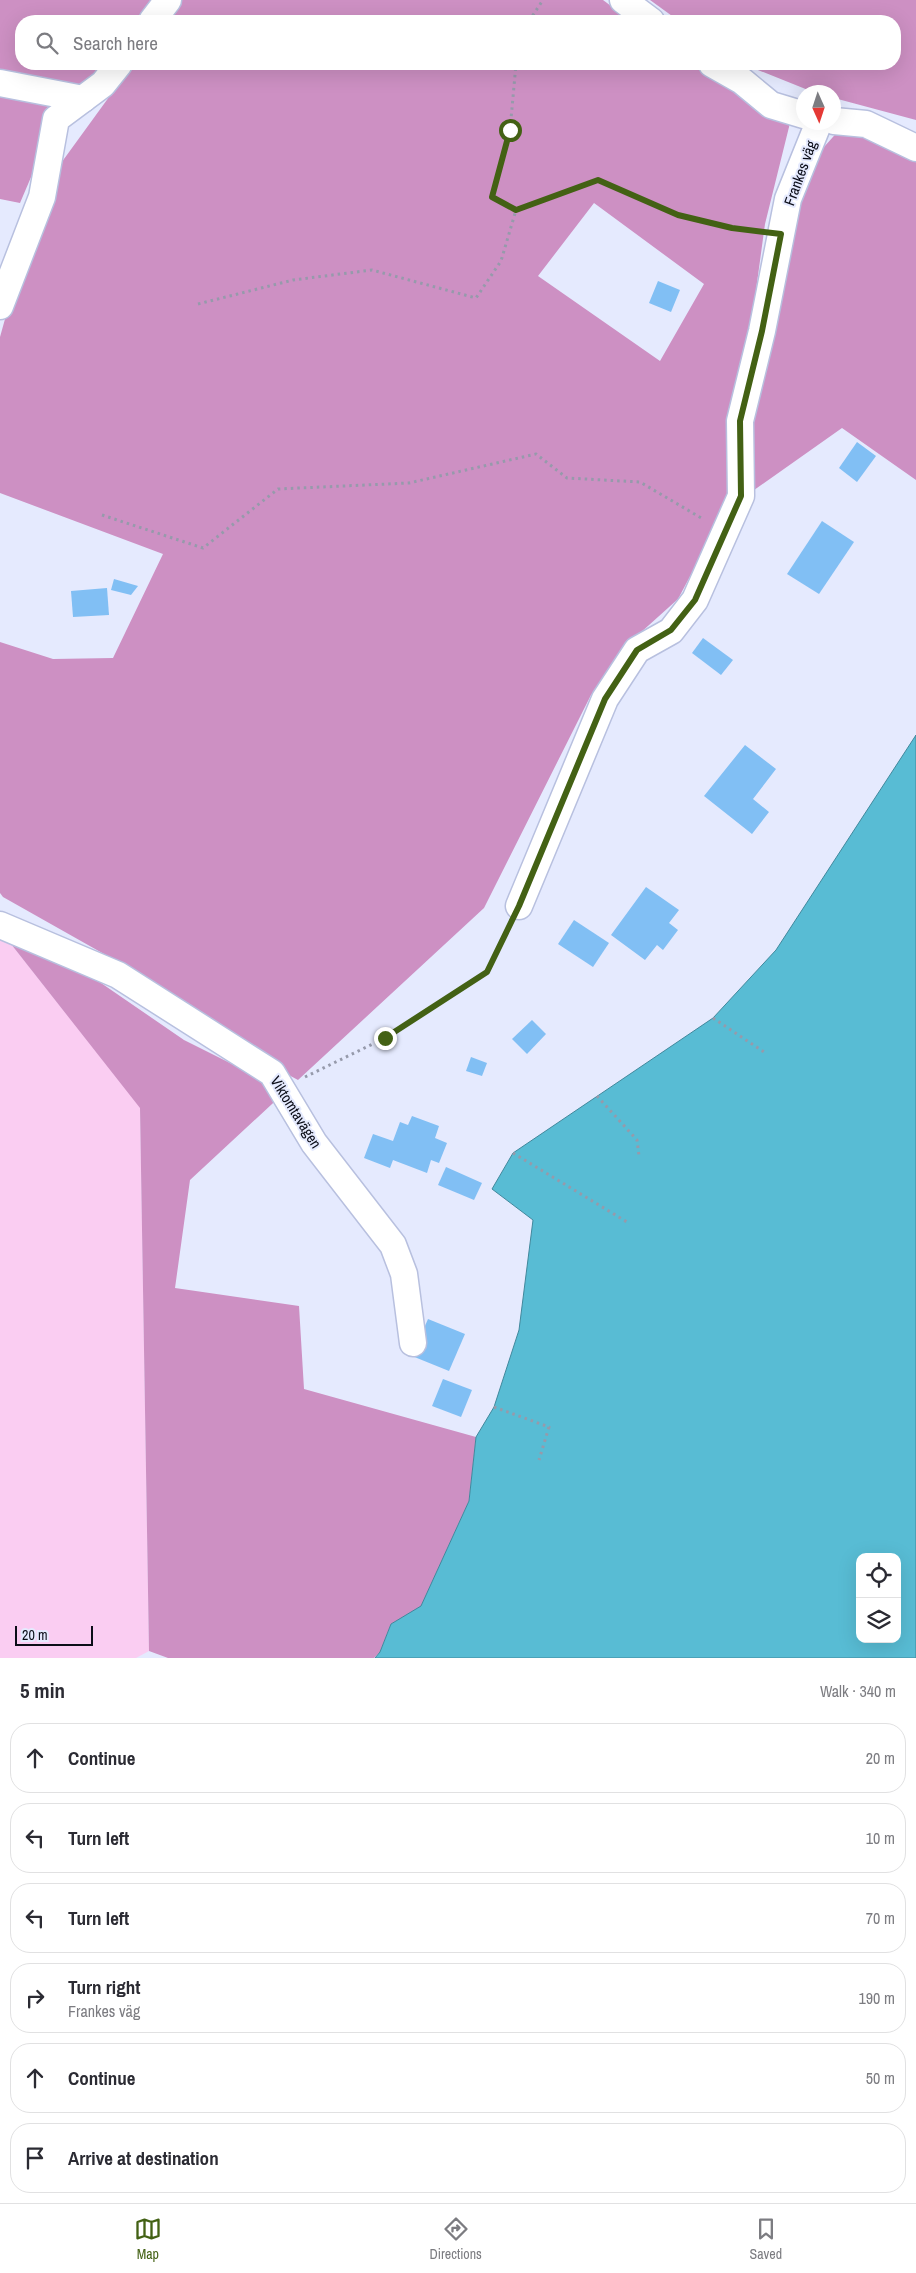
<!DOCTYPE html>
<meta charset="utf-8">
<style>
:root{--surface:#fff;--page:#f2f2f3;--text:#2b2b33;--muted:#7c7c81;--line:#e1e1e2;--accent:#436114}
body{margin:0;font-family:"Archivo Narrow",sans-serif;background:var(--page);color:var(--text)}
.controls{position:absolute;right:15px;bottom:15px;display:grid;overflow:hidden;border-radius:10px;box-shadow:0 5px 20px #0002}
.controls button{width:45px;height:45px;display:grid;place-items:center;padding:0;border:0;border-bottom:1px solid var(--line);background:var(--surface);color:var(--text);font:25px sans-serif}
.compass{position:absolute;left:796px;top:85px;width:45px;height:45px;border-radius:50%;background:var(--surface);box-shadow:0 5px 20px #0002;rotate:177deg}
.scale{position:absolute;left:15px;bottom:12px;width:78px;box-sizing:border-box;padding-left:5px;border:2px solid #0b0d18;border-top:0;font-size:14px;line-height:18px;white-space:nowrap;color:#0b0d18;-webkit-text-stroke:4px #e5eafe;paint-order:stroke}
.stop{position:absolute;width:15px;height:15px;margin:-11px;border:4px solid #436114;border-radius:50%;background:#fff}
.stop.end{background:#436114;border-color:#fff;box-shadow:0 1px 5px #0008}
.list{margin:0;padding:0;list-style:none}
h2{display:flex;justify-content:space-between;align-items:center;height:65px;margin:0;padding:0 20px;font-size:21px}
h2 small{font-size:16px;font-weight:400;color:var(--muted)}
.list li{display:grid;grid-template-columns:32px 1fr auto;gap:15px;align-items:center;box-sizing:border-box;height:70px;margin:0 10px 10px;padding:0 10px;border:1px solid var(--line);border-radius:20px}
.list b{display:block;font-size:19px;white-space:nowrap}
.list p{margin:0;font-size:16px;white-space:nowrap;color:var(--muted)}
.list em{font-size:16px;font-style:normal;color:var(--muted)}
.icon{flex:none;width:28px;height:28px;fill:none;stroke:currentColor;stroke-width:2;stroke-linecap:round;stroke-linejoin:round}
.map{position:relative;flex:none;width:916px;height:1658px;overflow:hidden}
.search{position:absolute;background:var(--surface);box-shadow:0 5px 20px #0002;left:15px;right:15px;top:15px;height:55px;display:flex;align-items:center;gap:12px;box-sizing:border-box;padding:0 18px;border-radius:20px;color:var(--muted);font-size:19px}
.sheet{height:545px;background:var(--surface)}
nav{display:flex;justify-content:space-around;align-items:center;box-sizing:border-box;height:70px;border-top:1px solid var(--line);background:var(--surface);font-size:14px;color:var(--muted)}
nav a{display:grid;justify-items:center;gap:2px}
nav .on{color:var(--accent)}
.map>svg:first-child{display:block}
.green{fill:#facdf2}
.forest{fill:#cd90c3;fill-rule:evenodd}
.water{fill:#58bcd4;stroke:#41889c;fill-rule:evenodd}
.building{fill:#81bff4}
.lines{fill:none;stroke-linecap:round;stroke-linejoin:round}
.street-casing{stroke:#b8c0df;stroke-width:29}
.path{stroke:#969aab;stroke-width:3;stroke-dasharray:2.5 4;stroke-linecap:butt}
.street{stroke:#fff;stroke-width:26}
.route{stroke:#436114;stroke-width:6}
.labels{text-anchor:middle;dominant-baseline:central;stroke-width:4;stroke-linejoin:round;paint-order:stroke}
.street-label{font-size:15px;fill:#0b0d18;stroke:#e5eafe}
</style>
<div class="map">
<svg width="916" height="1658" viewBox="0 0 916 1658">
<rect width="100%" height="100%" fill="#e5eafe"/>
<path class="green" d="M0,930l140,177 9,544 -13,7h-136z"/>
<g class="forest">
<path d="M0,0h168l-16,21h-131v43h98l-79,92 -20,47 -20,-4z"/>
<path d="M179,0h424l28,21h-468z"/>
<path d="M650,0h266v120l-82,-22v-6h-21l-70,-28h152v-43h-216z"/>
<path d="M133,64h559l98,59 -25,101 -12,88 -24,101 -2,94 -49,92 -49,44 -38,52 -107,213 -186,172 -96,-52 -98,-74 -101,-57 -3,-4v-251l53,17 60,-1 50,-104 -163,-61v-156l17,-61 39,-106zM594,203l110,81 -44,77 -122,-85z"/>
<path d="M841,128l75,19v333l-74,-52 -95,67 1,-72 48,-215 28,-61z"/>
<path d="M0,930l85,42 99,68 102,51 -96,89 -15,108 124,18 5,83 172,48 -7,64 -48,106 -30,17 -11,28 -6,6h-206l-19,-7 -9,-543z"/>
</g>
<path class="water" d="M916,735v923h-541l5,-6 11,-28 30,-18 48,-105 7,-64 18,-30 25,-77 14,-110 -41,-31 21,-36 200,-135 63,-68zM860,1557h37v82h-37z"/>
<g class="building">
<path d="M658,281l22,9 -9,22 -22,-9z"/>
<path d="M857,442l19,14 -19,26 -18,-14z"/>
<path d="M822,521l32,21 -35,52 -32,-20z"/>
<path d="M114,579l24,7 -7,9 -20,-5z"/>
<path d="M107,588l2,27 -36,2 -2,-26z"/>
<path d="M703,638l30,22 -12,15 -29,-22z"/>
<path d="M745,745l31,24 -23,30 16,13 -17,22 -48,-38z"/>
<path d="M646,887l33,23 -10,13 9,7 -15,20 -6,-5 -12,15 -34,-25z"/>
<path d="M574,920l35,23 -16,24 -35,-23z"/>
<path d="M532,1020l14,14 -19,20 -15,-15z"/>
<path d="M471,1057l16,6 -5,13 -16,-5z"/>
<path d="M412,1116l27,10 -4,12 12,5 -8,20 -8,-3 -4,13 -34,-13 -3,8 -26,-10 9,-24 20,7 7,-19 8,3z"/>
<path d="M446,1167l36,16 -8,17 -36,-15z"/>
<path d="M428,1319l37,15 -16,37 -37,-15z"/>
<path d="M443,1379l29,11 -11,27 -29,-11z"/>
</g>
<g class="lines">
<g class="street-casing">
<g id="street">
<path d="M623,0l28,21"/>
<path d="M152,21l16,-21"/>
<path d="M712,64l30,17 29,24 33,10"/>
<path d="M0,83l83,16"/>
<path d="M834,121l32,3 50,24"/>
<path d="M0,306l42,-109 14,-78 47,-35 16,-20"/>
<path d="M519,906l86,-207 32,-49 34,-19 24,-31 46,-104 -1,-75 22,-90 26,-132 31,-77"/>
<path d="M0,925l118,50 154,98 42,70 79,102 11,29 9,69"/>
</g>
</g>
<g class="path">
<path d="M529,21l14,-21"/>
<path d="M516,210l-24,-13 18,-67 6,-66"/>
<path d="M198,304l95,-24 79,-10 104,28 25,-37 15,-51 82,-30 80,35 54,13 24,3"/>
<path d="M102,515l101,33 75,-59 131,-6 127,-29 31,24 73,4 63,37"/>
<path d="M713,1018l54,36"/>
<path d="M305,1077l80,-39 102,-66 21,-43"/>
<path d="M597,1096l40,44 2,16"/>
<path d="M513,1153l114,69"/>
<path d="M494,1407l55,20 -10,33"/>
</g>
<use href="#street" class="street"/>
</g>
<g class="lines">
<path class="route" d="M385,1038l102,-66 32,-66 86,-207 32,-49 34,-20 24,-30 46,-104 -1,-75 22,-90 19,-97 -49,-6 -54,-13 -80,-35 -82,30 -24,-13 18,-67"/>
</g>
<g class="labels">
<g class="street-label">
<text transform="translate(800 173) rotate(-70)">Frankes väg</text>
<text transform="translate(296 1112) rotate(58)">Viktomtavägen</text>
</g>
</g>
</svg>
<div class="controls">
<button><svg class="icon" aria-label="locate" viewBox="0 0 24 24"><circle cx="12" cy="12" r="6"/><path d="M12 2v4M12 18v4M2 12h4M18 12h4"/></svg></button>
<button><svg class="icon" aria-label="layers" viewBox="0 0 24 24"><path d="M12 4l9 5-9 5-9-5zM3 14l9 5 9-5"/></svg></button>
</div>
<svg class="compass" viewBox="-18 -18 36 36"><path d="M0-13l5 13h-10z" fill="#e53935"/><path d="M0 13l5-13h-10z" fill="#7c7c81"/></svg>
<div class="scale">20 m</div>
<div class="stop" style="left:510px;top:130px"></div>
<div class="stop end" style="left:385px;top:1038px"></div>
<div class="search"><svg class="icon" aria-label="search" viewBox="0 0 24 24"><circle cx="10" cy="10" r="6"/><path d="M15 15l6 6"/></svg>Search here</div>
</div>
<section class="sheet">
<h2>5 min<small>Walk · 340 m</small></h2>
<ul class="list">
<li><svg class="icon" aria-label="ahead" viewBox="0 0 24 24"><path d="M12 20V5M6 11l6-6 6 6"/></svg><div><b>Continue</b></div><em>20 m</em></li>
<li><svg class="icon" aria-label="left" viewBox="0 0 24 24"><path d="M17 20v-9H6M10 6l-5 5 5 5"/></svg><div><b>Turn left</b></div><em>10 m</em></li>
<li><svg class="icon" aria-label="left" viewBox="0 0 24 24"><path d="M17 20v-9H6M10 6l-5 5 5 5"/></svg><div><b>Turn left</b></div><em>70 m</em></li>
<li><svg class="icon" aria-label="right" viewBox="0 0 24 24"><path d="M7 20v-9h11M14 6l5 5-5 5"/></svg><div><b>Turn right</b><p>Frankes väg</p></div><em>190 m</em></li>
<li><svg class="icon" aria-label="ahead" viewBox="0 0 24 24"><path d="M12 20V5M6 11l6-6 6 6"/></svg><div><b>Continue</b></div><em>50 m</em></li>
<li><svg class="icon" aria-label="arrive" viewBox="0 0 24 24"><path d="M6 21V4h12l-3 4 3 4H6"/></svg><div><b>Arrive at destination</b></div></li>
</ul>
</section>
<nav>
<a class="on"><svg class="icon" aria-label="map" viewBox="0 0 24 24"><path d="M3 6l6-2 6 2 6-2v14l-6 2-6-2-6 2zM9 4v14M15 6v14"/></svg>Map</a>
<a><svg class="icon" aria-label="directions" viewBox="0 0 24 24"><path d="M12 3l9 9-9 9-9-9zM9 14v-3h6M13 9l2 2-2 2"/></svg>Directions</a>
<a><svg class="icon" aria-label="saved" viewBox="0 0 24 24"><path d="M7 4h10v16l-5-4-5 4z"/></svg>Saved</a>
</nav>
